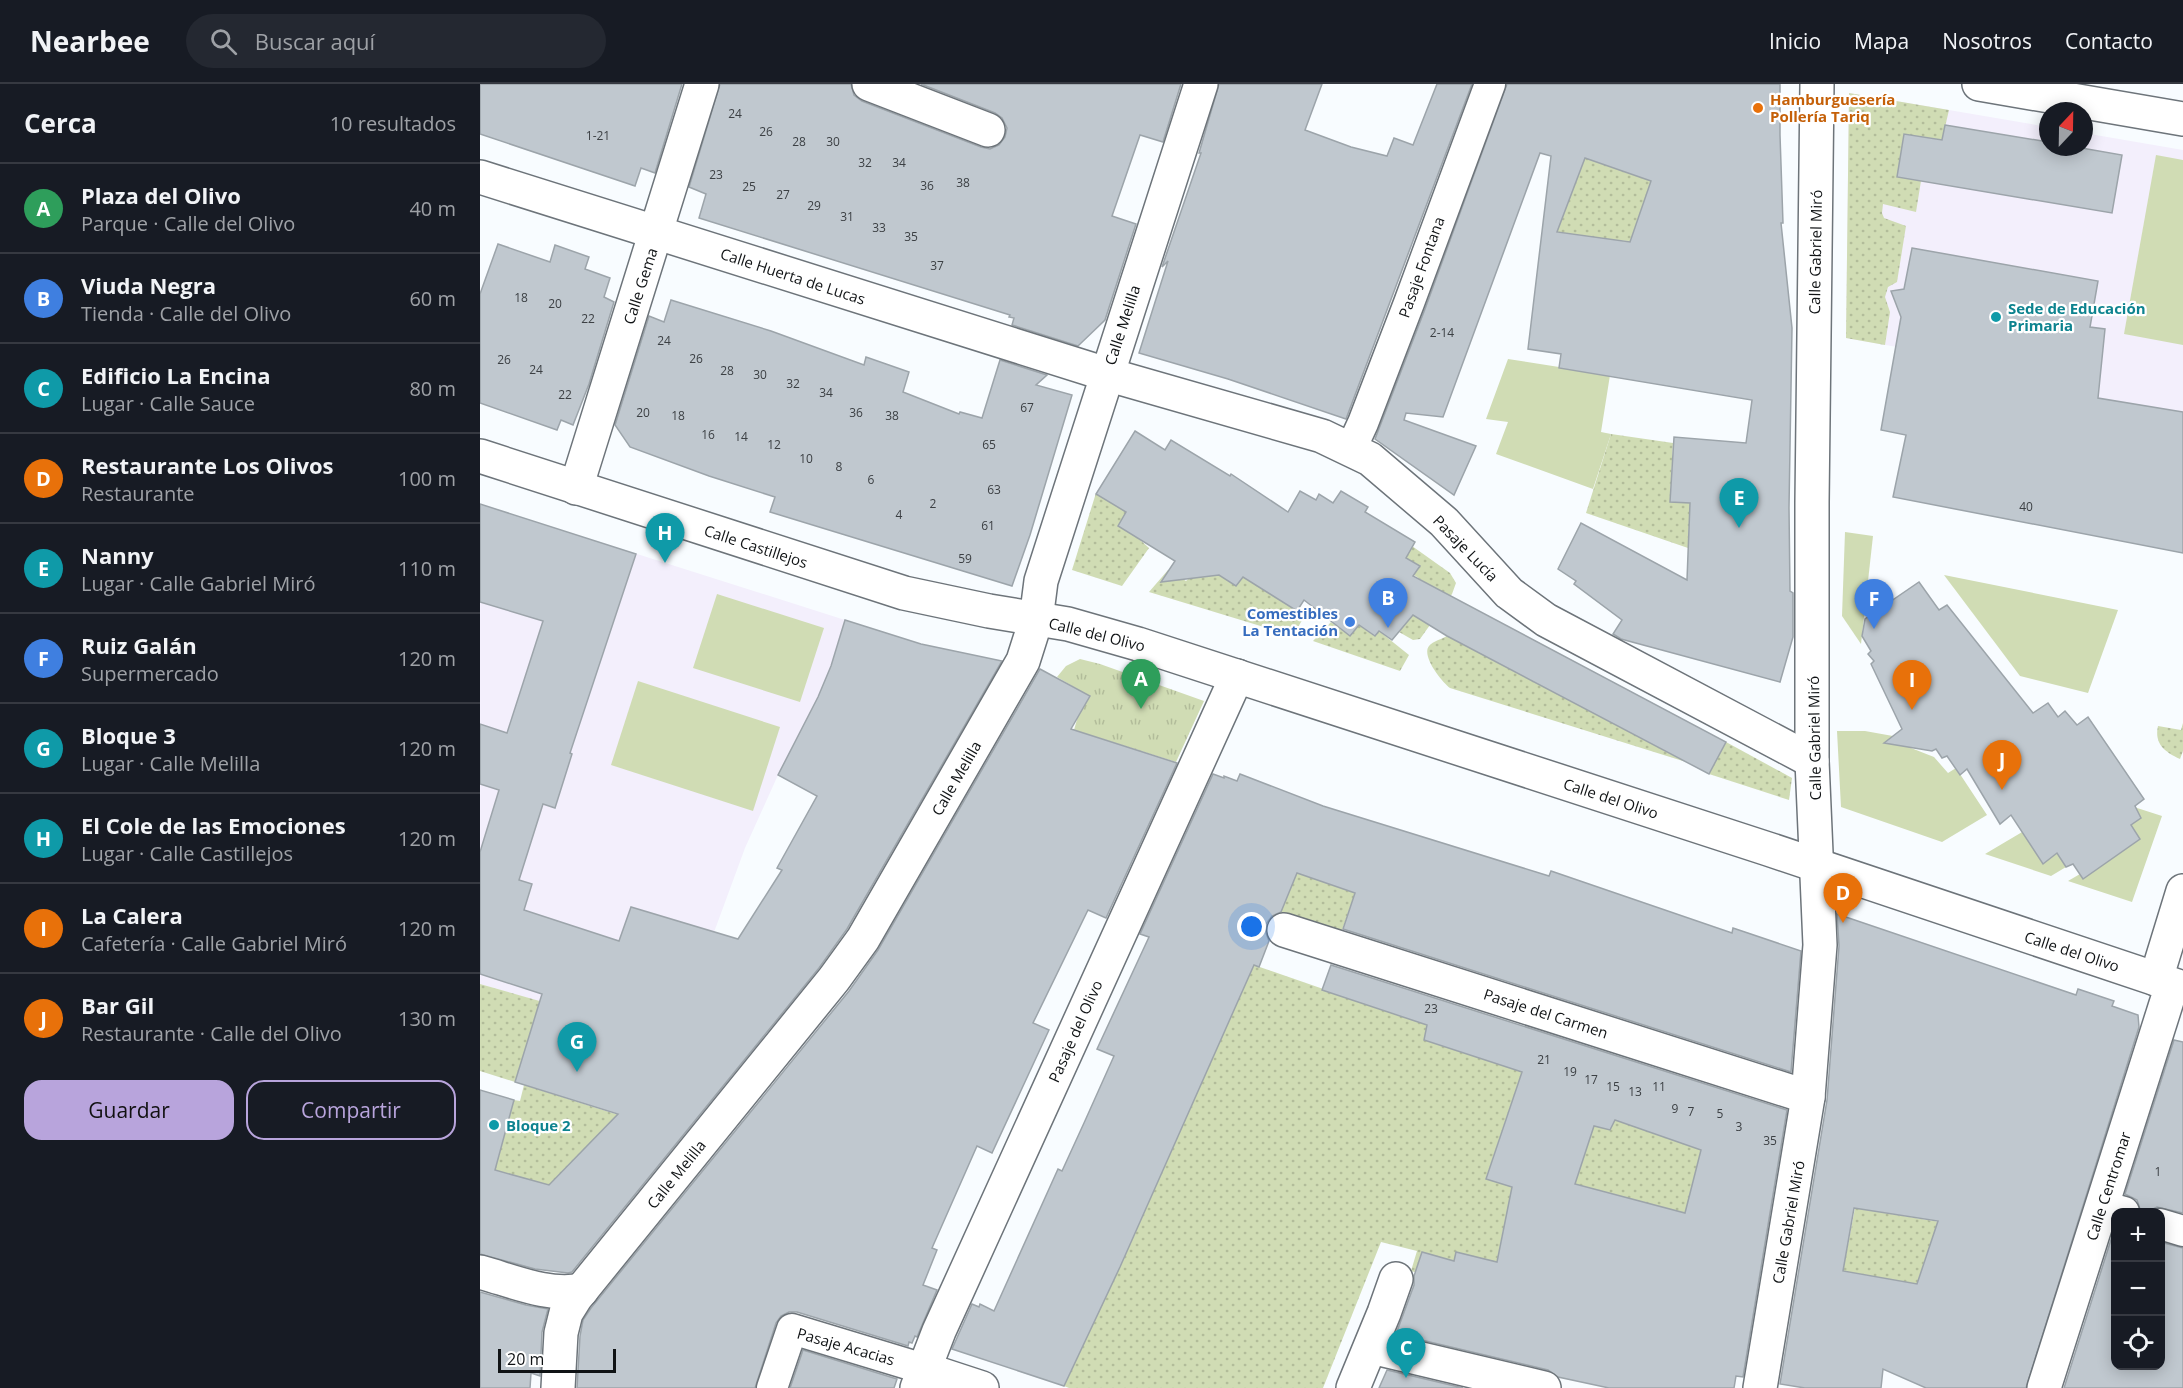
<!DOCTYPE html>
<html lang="es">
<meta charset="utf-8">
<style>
:root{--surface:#171b24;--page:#242831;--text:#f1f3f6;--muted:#9ea1a6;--line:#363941;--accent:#b8a4dc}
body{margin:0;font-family:"Open Sans",sans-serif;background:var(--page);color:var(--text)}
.controls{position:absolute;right:18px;bottom:18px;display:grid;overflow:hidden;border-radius:12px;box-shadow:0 3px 15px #0003}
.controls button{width:54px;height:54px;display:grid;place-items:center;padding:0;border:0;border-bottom:2px solid var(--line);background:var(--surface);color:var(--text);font:30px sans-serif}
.compass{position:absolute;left:1559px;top:18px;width:54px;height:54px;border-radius:50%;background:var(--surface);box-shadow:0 3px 15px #0003;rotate:22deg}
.scale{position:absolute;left:18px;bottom:15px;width:118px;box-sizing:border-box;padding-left:6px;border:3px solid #101315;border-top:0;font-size:16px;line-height:21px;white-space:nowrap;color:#101315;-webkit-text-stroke:4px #fff;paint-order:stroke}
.you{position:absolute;left:772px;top:843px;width:21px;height:21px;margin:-15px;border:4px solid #fff;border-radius:50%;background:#1a73e8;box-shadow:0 0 0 9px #1a73e833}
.badge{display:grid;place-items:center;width:39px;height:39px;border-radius:50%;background:var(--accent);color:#fff;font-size:20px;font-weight:700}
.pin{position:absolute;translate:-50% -50px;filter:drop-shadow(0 2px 3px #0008)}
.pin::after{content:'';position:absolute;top:32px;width:21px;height:18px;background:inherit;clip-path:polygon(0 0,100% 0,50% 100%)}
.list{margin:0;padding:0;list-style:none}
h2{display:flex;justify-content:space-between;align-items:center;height:78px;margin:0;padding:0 24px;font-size:26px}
h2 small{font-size:20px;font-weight:400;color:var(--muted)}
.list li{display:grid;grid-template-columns:39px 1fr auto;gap:18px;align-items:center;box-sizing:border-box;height:90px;padding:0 24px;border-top:2px solid var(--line)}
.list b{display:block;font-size:22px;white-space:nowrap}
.list p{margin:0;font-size:20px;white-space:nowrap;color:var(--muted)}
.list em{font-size:20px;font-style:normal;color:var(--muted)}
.actions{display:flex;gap:12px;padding:18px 24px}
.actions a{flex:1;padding:14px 0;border:2px solid var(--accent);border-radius:18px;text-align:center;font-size:21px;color:var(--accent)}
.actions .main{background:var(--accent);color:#111}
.icon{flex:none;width:33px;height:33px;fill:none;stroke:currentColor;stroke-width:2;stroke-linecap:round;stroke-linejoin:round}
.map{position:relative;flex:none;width:1703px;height:1304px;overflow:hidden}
header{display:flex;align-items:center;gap:36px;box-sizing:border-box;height:84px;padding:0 30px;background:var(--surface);border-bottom:2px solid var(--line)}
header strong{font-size:28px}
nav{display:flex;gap:33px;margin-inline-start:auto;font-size:21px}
.search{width:420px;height:54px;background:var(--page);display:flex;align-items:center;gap:15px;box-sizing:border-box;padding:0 21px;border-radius:33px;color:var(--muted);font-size:22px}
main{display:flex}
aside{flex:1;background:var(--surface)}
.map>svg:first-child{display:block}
.education{fill:#f3effc}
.grass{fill:url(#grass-dots)}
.park{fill:url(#park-tufts)}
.garden{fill:#d0dcb4}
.building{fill:#c0c8cf;stroke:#9ca4aa;stroke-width:1.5;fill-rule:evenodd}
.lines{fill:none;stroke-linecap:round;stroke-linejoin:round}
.pedestrian-casing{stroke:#6d747a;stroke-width:33}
.minor-casing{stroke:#6d747a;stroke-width:36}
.tertiary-casing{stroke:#6d747a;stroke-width:36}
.secondary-casing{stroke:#6d747a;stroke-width:36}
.pedestrian{stroke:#fff;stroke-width:30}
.minor{stroke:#fff;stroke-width:33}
.tertiary{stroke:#fff;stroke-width:33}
.secondary{stroke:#fff;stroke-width:33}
.food-dot{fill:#e8710a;stroke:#fff;stroke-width:2}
.culture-dot{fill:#0f9aa8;stroke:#fff;stroke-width:2}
.shop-dot{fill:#3f7fe0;stroke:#fff;stroke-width:2}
.labels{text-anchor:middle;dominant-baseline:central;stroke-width:4.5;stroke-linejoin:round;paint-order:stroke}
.number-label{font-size:12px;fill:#3c4044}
.food-label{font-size:15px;font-weight:bold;fill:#c56008;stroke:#fff;text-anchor:start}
.street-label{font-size:15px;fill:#101315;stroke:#fff}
.culture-label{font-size:15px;font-weight:bold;fill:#0d838f;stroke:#fff;text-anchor:start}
.shop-label{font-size:15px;font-weight:bold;fill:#366cbe;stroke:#fff;text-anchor:end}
</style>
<header>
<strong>Nearbee</strong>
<div class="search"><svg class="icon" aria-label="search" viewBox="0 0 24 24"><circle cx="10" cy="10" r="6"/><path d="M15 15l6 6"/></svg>Buscar aquí</div>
<nav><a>Inicio</a><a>Mapa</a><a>Nosotros</a><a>Contacto</a></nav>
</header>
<main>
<aside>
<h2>Cerca<small>10 resultados</small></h2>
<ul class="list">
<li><span class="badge" style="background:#2e9e5b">A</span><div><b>Plaza del Olivo</b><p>Parque · Calle del Olivo</p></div><em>40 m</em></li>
<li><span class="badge" style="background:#3f7fe0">B</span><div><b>Viuda Negra</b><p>Tienda · Calle del Olivo</p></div><em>60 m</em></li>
<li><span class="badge" style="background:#0f9aa8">C</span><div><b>Edificio La Encina</b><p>Lugar · Calle Sauce</p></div><em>80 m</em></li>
<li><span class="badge" style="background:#e8710a">D</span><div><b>Restaurante Los Olivos</b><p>Restaurante</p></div><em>100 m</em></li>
<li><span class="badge" style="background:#0f9aa8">E</span><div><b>Nanny</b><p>Lugar · Calle Gabriel Miró</p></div><em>110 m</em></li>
<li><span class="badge" style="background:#3f7fe0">F</span><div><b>Ruiz Galán</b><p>Supermercado</p></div><em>120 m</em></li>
<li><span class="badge" style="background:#0f9aa8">G</span><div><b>Bloque 3</b><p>Lugar · Calle Melilla</p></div><em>120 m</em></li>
<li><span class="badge" style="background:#0f9aa8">H</span><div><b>El Cole de las Emociones</b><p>Lugar · Calle Castillejos</p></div><em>120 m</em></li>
<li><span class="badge" style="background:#e8710a">I</span><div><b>La Calera</b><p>Cafetería · Calle Gabriel Miró</p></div><em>120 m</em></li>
<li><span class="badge" style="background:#e8710a">J</span><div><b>Bar Gil</b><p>Restaurante · Calle del Olivo</p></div><em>130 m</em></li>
</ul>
<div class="actions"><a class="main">Guardar</a><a>Compartir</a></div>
</aside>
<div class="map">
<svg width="1703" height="1304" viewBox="0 0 1703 1304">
<defs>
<pattern id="grass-dots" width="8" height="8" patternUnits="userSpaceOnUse" patternTransform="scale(1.5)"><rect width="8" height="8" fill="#d0dcb4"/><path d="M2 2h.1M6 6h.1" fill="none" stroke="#b2bc9a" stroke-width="1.8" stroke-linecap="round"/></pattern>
<pattern id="park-tufts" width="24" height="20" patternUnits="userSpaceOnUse" patternTransform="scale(1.5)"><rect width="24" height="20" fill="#d0dcb4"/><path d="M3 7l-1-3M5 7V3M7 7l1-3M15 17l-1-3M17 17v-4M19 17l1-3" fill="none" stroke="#b2bc9a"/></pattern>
</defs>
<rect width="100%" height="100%" fill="#f8fcff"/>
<g class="education">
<path d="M1369,9l199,34v20h36v-14l99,17v355l-100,-125 -237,-42z"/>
<path d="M0,420l365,116 -14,46 -12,30 -41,79 -33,73 -71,193 -194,-57z"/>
</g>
<g class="grass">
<path d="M1369,9l100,17 -7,30 -38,-6 -7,43 24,4 -5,31 -33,-8 -1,9 2,5 22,8 -9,56 -9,5 -3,10 5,15 -5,33 -39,-7z"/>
<path d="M1207,45l-37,56 -20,56 -23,-1 -50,-8 28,-74 61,21z"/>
<path d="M1131,350l62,9 -3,59 20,1 -2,45 -102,-35z"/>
<path d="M616,409l30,19 12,26 11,10 -27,38 -50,-16z"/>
<path d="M932,462l38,27 6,10 -4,11 -32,45 -7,1 -14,-8 30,-47 -15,-10 5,-8 -14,-9z"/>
<path d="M774,475l14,34 37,22 -12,21 -144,-44 19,-22 18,11 12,-11 21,5 17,11z"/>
<path d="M851,538l19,14 9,-11 15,11 5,-5 30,24 -9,16 -87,-30z"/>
<path d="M967,552l239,126 -236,-74c-8,-6 -29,-32 -21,-42 4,-5 13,-7 18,-10z"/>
<path d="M1703,639v28l-3,8c-15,-7 -26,-15 -22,-33l23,4z"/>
<path d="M1246,658l66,36 -3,22 -80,-26z"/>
<path d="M820,780l12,14 43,15 -14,40 -65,-21z"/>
<path d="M774,881l173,60 -3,15 53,17 51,-3 -42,124 48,16 -31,36 -6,32 -48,20 -38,-11 6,-20 -36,-9 -58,146h-254l-5,-2z"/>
<path d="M0,900l84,24 -32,19 -17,55 -35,-11z"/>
<path d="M44,1001l98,31 18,-9 -91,78 -69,-19v-16l19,6 15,-56 6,1z"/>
<path d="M1135,1035l125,43 -3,25 -42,-12 -10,38 -111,-29 20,-59z"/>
<path d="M1375,1124l103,17 -8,29 -23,-1 -10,31 -74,-13z"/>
</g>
<path class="park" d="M600,575l20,5 104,37 -28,61 -102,-32 4,-14 11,-20 -32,-19 9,-11z"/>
<g class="garden">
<path d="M1676,71l27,5v185l-59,-11z"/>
<path d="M1028,275l102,16 -9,57 10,2 -18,55 -97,-35 12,-32 -22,-3z"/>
<path d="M1365,448l28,4 -12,108 -19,-28z"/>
<path d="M1464,491l174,35 -30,83 -68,-17z"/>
<path d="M237,510l107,34 -24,74 -107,-34z"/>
<path d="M158,597l142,46 -27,84 -142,-46z"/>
<path d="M1357,647h28l39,7 7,10 23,9 14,16 8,-5 31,47 -45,27 -101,-35z"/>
<path d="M1654,723l28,9 -30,86 -64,-21 12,-7 3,4 57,-39 -9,-14 10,-7z"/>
<path d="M1554,741l6,7 -12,9 15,23 14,-11 9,14 -15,9 -66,-22z"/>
</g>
<g class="building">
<path d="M0,0h202l-27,89 -14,-5 -6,18 -155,-52z"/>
<path d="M240,0h131l3,11 8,6 119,46 9,2 9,-4 6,-8 2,-9 -5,-10 -7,-5 -74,-29h260l-18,58 -23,-7 -28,81 24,8 -31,96 -27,26 -66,-21 2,-7 -5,-1 1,-2 -311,-97 7,-24 -17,-7z"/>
<path d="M739,0h103l-17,46 46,17 36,9 7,-18 19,7 24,-61h35l-126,335 -118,-40 -89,-26 29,-92 -6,6 39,-114h-2z"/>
<path d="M1027,0h273v51l3,88h-2l11,105 -3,180 1,83 3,2v44l-13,45 -159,-43 -8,-5 9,-14 -48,-36 2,-3 -18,-12 23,-46 106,57 3,-77 -20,-1 4,-65 72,6 6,-43 -193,-32 2,-14 -33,-5 23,-193 -11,-3 -97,264 -37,-4 -2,7 72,26 -22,49 -79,-56 50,-130zM1105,74l66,23 -21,61 -73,-10z"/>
<path d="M1465,41l103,17v5h28l46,8 -10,58 -215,-36 7,-43 38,6z"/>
<path d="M18,160l52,18 5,-17 34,12 -4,12 25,9 -6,19 10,5 -25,82 -16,41 -12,-5 -4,10 -77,-27v-109z"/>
<path d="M1432,164l186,33 -8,46 15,2 -7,69 85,14v141l-290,-56 13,-62 -25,-5 20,-113 -10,-26 13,-2z"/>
<path d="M191,216l100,31 93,34 2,-8 43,15 -6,20 56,22 1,-2 22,6 18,-58 47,15 -11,10 36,10 -42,140 -18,51 -242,-74 5,-15 -66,-21 -79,-29 -15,-22 34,-109 15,6z"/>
<path d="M655,347l30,19 6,-10 59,36 1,-2 57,38 12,-21 16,9 3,-6 14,9 8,-12 27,16 -3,5 50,30 -9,16 14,8 -7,10 313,166 -17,32 -262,-138 -34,-21 -21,25 -13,-9 -4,5 -16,-11 -9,11 -46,-36 -7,11 -54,-34 -7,9 -17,-11 -58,7 14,-21 -57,-35 8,-14 -30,-18z"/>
<path d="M0,420l156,50 -66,199 2,1 -17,54 -12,-4 -24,76 13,4 -8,26 95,31 12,-34 107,32 44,-69 -5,-2 40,-72 -39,-21 40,-78 13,-31 14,-46 76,24 81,17 -155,268 -28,39 -247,304 -4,1 -33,-4 -55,-15v-164l34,10 -19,70 54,15 69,-71 -103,-32 27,-88 -62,-20v-122l19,-62 -19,-6v-60l27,9 36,-112 -63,-19z"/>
<path d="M1439,498l20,28 8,-5 86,108 15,-10 10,14 7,-6 12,14 11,-8 56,82 -9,7 6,12 -10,7 9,14 -57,40 -10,-15 -7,3 -9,-14 -14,11 -32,-49 -11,9 -33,-55 -7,6 -13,-19 -5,2 -6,-9 -4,2 -48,-8 18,-14 -31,-65 3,-3 -6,-7 3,-3 -9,-15 3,-17z"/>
<path d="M560,585l50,27 -19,33 106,34 -71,155 -18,-8 -55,113 16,7 -57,123 -15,-7 -45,102 5,2 -14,35 14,5 -20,47 -2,-1 -3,7 -3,-1 -1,4 -111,-34h-8l-8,4 -5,7 -21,65h-178l3,-52 3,-16 8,-12 258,-317 29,-41z"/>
<path d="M733,690l11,4v-2l13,5 3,-7 83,32 226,70 2,-5 181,62 1,-5 68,23 -10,121 -448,-143 12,-36 -58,-20 -16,39 -9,4 -6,8v9l3,8 -10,26 -5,-2 -134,302 -56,119 -112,-37 20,-45 7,3 1,-3 14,7 64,-142 4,2 22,-48 30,-67 -17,-7 52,-112 -9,-3z"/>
<path d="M1357,830l239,81 2,-6 36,12 -2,5 26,9 1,12 -113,361h-100l-43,-19 -2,19h-76l-25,-4 47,-284 12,-154zM1374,1124l84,13 -21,63 -74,-13z"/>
<path d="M851,881l456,145 -44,267 -7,-1 -2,12h-125l-51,-11 -10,-7 -152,-36 18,-49v-9l8,-24 32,9 2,-9 41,10 15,-75 -26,-8 36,-107 -98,-32 3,-15 -105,-35zM1135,1036l86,30 -16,63 -110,-29 19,-58 16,4z"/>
<path d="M1694,956l9,2v171l-26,-6 -10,5h-6l-4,-12 -12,-6z"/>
<path d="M1635,1143v138h45v-123l23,6v140h-119z"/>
<path d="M0,1208l46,13 22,4 -6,23 -2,44 -9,-3 -1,15h-50z"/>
<path d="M323,1266l94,29 -3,9h-104z"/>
<path d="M907,1286l76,18h-84z"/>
</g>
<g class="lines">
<g class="pedestrian-casing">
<g id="pedestrian">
<path d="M871,365l12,-26 46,-120 81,-219"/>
<path d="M1622,1122l22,6"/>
<path d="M1680,1140l23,7"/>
<path d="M292,1304l20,-59 132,40"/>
</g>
</g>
<g class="minor-casing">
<g id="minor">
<path d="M389,0l119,46"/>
<path d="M0,93l626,197 216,62 48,23 74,63 65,71 37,27 266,141"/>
<path d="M96,404l126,-404"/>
<path d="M804,846l524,167"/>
<path d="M1676,895l27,-88"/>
<path d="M0,1188c33,9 68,25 102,18"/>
<path d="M891,1263l173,41"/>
<path d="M444,1285l58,19"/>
<path d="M78,1304l3,-55 5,-20 10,-16 258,-318 29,-40 160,-278 13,-41 5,-39 160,-497"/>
<path d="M873,1304l31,-75 12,-34"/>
<path d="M1564,1304l128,-403"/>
</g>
</g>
<g class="tertiary-casing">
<g id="tertiary">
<path d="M0,372l424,137 85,18 79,13 70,20 630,205 415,139"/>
<path d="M437,1304l22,-57 298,-655"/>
<path d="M1280,1304l48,-291 12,-152 -8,-184v-259l5,-418"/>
</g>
</g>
<g class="secondary-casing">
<path id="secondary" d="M1499,0l204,35"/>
</g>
<use href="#pedestrian" class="pedestrian"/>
<use href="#minor" class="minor"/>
<use href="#tertiary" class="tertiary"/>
<use href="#secondary" class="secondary"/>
</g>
<circle class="food-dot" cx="1278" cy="24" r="6"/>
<g class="culture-dot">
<circle cx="1516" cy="233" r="6"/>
<circle cx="14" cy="1041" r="6"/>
</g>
<circle class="shop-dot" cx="870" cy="538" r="6"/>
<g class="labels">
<g class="number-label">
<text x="255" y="29">24</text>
<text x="286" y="47">26</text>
<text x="118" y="51">1-21</text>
<text x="319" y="57">28</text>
<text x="353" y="57">30</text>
<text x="385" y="78">32</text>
<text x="419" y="78">34</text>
<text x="236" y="90">23</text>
<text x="483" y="98">38</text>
<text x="447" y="101">36</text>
<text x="269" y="102">25</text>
<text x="303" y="110">27</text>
<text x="334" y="121">29</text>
<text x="367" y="132">31</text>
<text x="399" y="143">33</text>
<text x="431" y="152">35</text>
<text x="457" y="181">37</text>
<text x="41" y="213">18</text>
<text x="75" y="219">20</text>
<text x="108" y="234">22</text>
<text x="962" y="248">2-14</text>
<text x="184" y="256">24</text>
<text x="216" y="274">26</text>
<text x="24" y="275">26</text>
<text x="56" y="285">24</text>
<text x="247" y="286">28</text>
<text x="280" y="290">30</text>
<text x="313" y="299">32</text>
<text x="346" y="308">34</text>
<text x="85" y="310">22</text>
<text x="547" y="323">67</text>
<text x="163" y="328">20</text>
<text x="376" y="328">36</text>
<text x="198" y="331">18</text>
<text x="412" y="331">38</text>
<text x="228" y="350">16</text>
<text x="261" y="352">14</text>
<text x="294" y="360">12</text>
<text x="509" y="360">65</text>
<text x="326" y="374">10</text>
<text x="359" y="382">8</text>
<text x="391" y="395">6</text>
<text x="514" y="405">63</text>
<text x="453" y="419">2</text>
<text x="1546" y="422">40</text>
<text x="419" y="430">4</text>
<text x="508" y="441">61</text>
<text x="485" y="474">59</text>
<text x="951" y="924">23</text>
<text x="1064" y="975">21</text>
<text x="1090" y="987">19</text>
<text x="1111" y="995">17</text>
<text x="1133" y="1002">15</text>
<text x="1179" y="1002">11</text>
<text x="1155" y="1007">13</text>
<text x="1195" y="1024">9</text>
<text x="1211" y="1027">7</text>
<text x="1240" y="1029">5</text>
<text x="1259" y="1042">3</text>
<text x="1290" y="1056">35</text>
<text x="1678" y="1087">1</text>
</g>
<g class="food-label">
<text x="1290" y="15">Hamburguesería<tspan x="1290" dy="17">Pollería Tariq</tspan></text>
</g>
<g class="street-label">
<text transform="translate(1335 168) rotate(-89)">Calle Gabriel Miró</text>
<text transform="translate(941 183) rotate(-70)">Pasaje Fontana</text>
<text transform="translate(313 192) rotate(18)">Calle Huerta de Lucas</text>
<text transform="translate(160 202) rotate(-72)">Calle Gema</text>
<text transform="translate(642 241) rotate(-72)">Calle Melilla</text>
<text transform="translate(276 462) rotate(18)">Calle Castillejos</text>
<text transform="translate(986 464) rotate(46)">Pasaje Lucía</text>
<text transform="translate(617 550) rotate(14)">Calle del Olivo</text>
<text transform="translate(1334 654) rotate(-91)">Calle Gabriel Miró</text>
<text transform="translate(476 694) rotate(-60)">Calle Melilla</text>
<text transform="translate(1131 714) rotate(18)">Calle del Olivo</text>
<text transform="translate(1592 867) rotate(18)">Calle del Olivo</text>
<text transform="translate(1066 929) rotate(18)">Pasaje del Carmen</text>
<text transform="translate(595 947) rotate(-66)">Pasaje del Olivo</text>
<text transform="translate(196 1090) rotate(-51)">Calle Melilla</text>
<text transform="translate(1628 1102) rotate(-72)">Calle Centromar</text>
<text transform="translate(1308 1138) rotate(-80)">Calle Gabriel Miró</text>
<text transform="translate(366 1262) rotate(16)">Pasaje Acacias</text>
</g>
<g class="culture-label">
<text x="1528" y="224">Sede de Educación<tspan x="1528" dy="17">Primaria</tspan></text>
<text x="26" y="1041">Bloque 2</text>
</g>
<g class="shop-label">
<text x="858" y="529">Comestibles<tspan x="858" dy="17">La Tentación</tspan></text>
</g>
</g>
</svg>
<div class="controls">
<button>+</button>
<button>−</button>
<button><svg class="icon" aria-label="locate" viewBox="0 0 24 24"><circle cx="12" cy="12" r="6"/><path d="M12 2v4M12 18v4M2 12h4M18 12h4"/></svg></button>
</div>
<svg class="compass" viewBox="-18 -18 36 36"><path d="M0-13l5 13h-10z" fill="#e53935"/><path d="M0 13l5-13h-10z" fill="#9ea1a6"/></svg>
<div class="scale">20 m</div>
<div class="you"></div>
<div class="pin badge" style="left:661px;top:625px;background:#2e9e5b">A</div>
<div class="pin badge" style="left:908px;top:544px;background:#3f7fe0">B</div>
<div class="pin badge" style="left:926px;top:1294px;background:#0f9aa8">C</div>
<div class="pin badge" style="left:1363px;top:839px;background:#e8710a">D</div>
<div class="pin badge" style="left:1259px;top:444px;background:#0f9aa8">E</div>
<div class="pin badge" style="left:1394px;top:545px;background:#3f7fe0">F</div>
<div class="pin badge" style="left:97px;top:988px;background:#0f9aa8">G</div>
<div class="pin badge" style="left:185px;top:479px;background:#0f9aa8">H</div>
<div class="pin badge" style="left:1432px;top:626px;background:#e8710a">I</div>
<div class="pin badge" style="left:1522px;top:706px;background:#e8710a">J</div>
</div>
</main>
